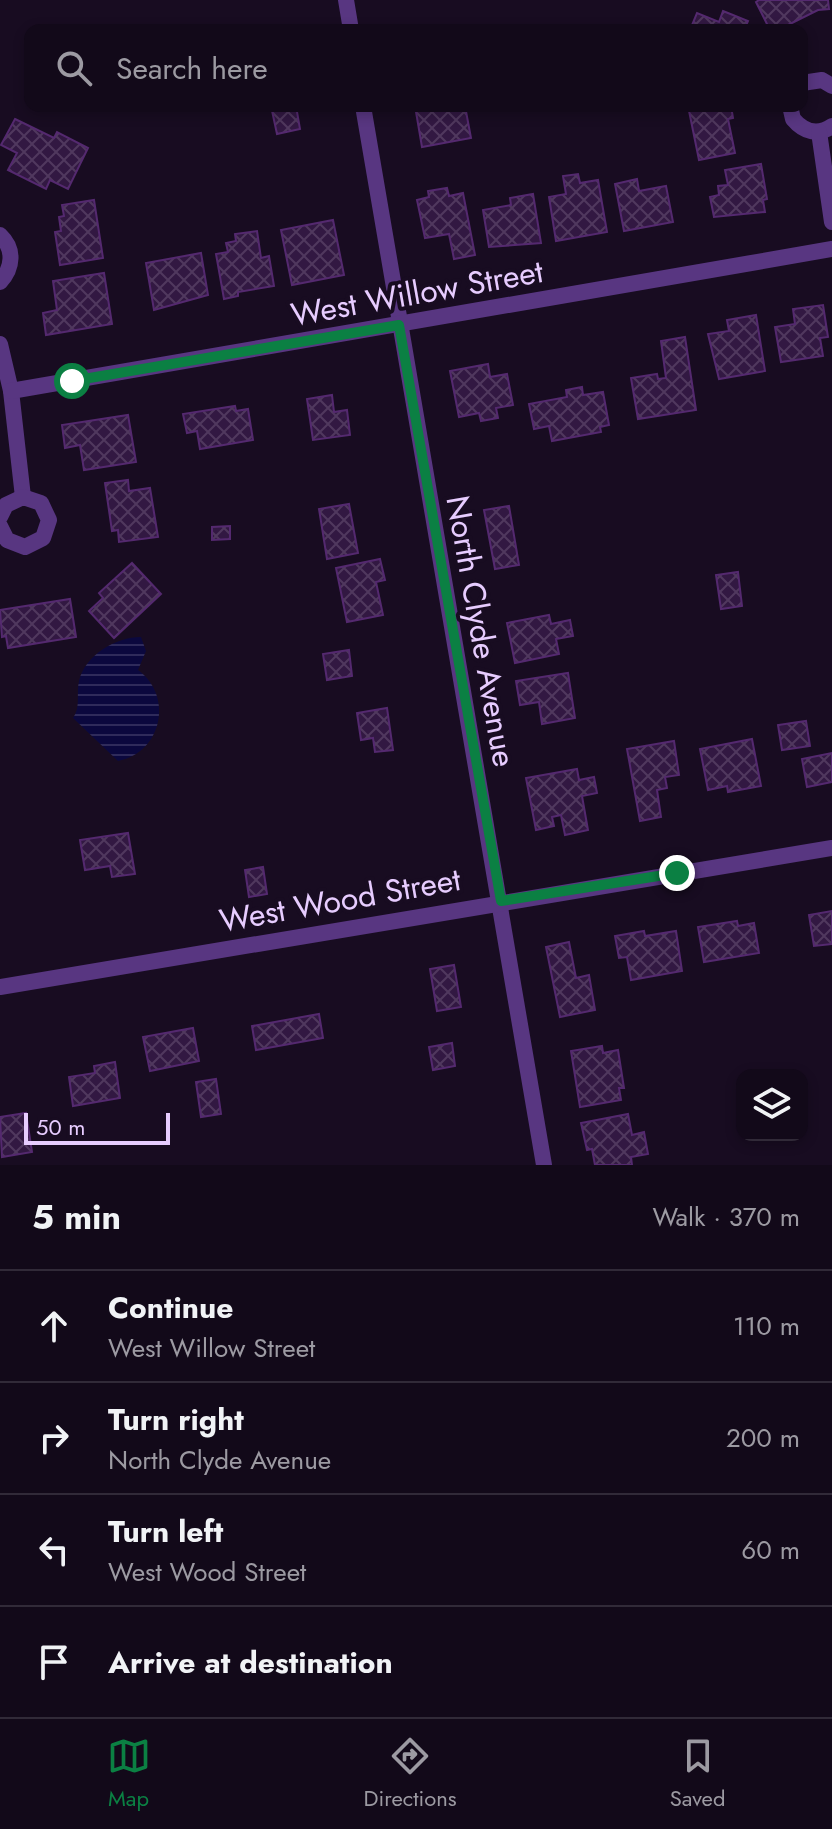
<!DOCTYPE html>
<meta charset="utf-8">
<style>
:root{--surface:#120919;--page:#1b1222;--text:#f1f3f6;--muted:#9c9aa2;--line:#312a38;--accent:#0b8043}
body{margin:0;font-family:Jost,sans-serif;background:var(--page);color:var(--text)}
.controls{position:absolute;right:24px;bottom:24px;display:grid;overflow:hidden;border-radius:16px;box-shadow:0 4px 12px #0003}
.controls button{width:72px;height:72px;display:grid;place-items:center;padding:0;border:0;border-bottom:2px solid var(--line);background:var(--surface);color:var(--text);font:40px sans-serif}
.scale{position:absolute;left:24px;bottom:20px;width:146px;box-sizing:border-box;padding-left:8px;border:4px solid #e7ccff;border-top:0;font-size:22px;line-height:28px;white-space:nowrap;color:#e7ccff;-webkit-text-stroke:6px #180c21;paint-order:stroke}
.stop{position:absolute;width:24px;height:24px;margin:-18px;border:6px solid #0b8043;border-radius:50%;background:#fff}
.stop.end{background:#0b8043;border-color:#fff;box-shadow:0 2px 8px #0008}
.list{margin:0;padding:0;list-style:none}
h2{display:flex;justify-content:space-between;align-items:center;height:104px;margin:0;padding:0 32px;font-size:34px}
h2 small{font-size:26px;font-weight:400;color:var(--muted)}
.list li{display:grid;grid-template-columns:52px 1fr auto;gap:24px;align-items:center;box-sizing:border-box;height:112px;padding:0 32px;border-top:2px solid var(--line)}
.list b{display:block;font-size:30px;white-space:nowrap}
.list p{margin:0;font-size:26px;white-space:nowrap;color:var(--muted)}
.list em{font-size:26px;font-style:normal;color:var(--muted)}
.icon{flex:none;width:44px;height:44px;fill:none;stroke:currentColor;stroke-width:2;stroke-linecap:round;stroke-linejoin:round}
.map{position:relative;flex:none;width:832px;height:1165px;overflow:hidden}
.search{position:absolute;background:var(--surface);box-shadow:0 4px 12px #0003;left:24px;right:24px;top:24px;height:88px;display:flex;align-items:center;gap:20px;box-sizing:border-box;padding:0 28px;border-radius:16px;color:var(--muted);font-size:30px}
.sheet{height:552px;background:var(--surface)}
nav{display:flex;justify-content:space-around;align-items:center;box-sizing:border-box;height:112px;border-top:2px solid var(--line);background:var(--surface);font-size:22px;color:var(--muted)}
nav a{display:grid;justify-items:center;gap:4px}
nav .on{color:var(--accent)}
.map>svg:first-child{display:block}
.water{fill:url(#water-rules)}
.building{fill:url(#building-cross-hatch);stroke:#54296f;stroke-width:2}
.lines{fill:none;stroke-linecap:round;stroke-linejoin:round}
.street{stroke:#583681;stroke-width:16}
.route{stroke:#0b8043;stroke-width:10}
.labels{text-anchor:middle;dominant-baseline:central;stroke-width:8;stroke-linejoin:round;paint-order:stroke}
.street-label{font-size:32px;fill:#e7ccff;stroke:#180c21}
</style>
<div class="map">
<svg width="832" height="1165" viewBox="0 0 832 1165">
<defs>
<pattern id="water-rules" width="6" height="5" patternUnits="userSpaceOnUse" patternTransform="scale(2)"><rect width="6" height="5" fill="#0b083e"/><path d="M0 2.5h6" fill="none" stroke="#2f2b5b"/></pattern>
<pattern id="building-cross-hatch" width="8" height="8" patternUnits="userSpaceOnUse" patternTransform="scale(2)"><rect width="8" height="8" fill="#321842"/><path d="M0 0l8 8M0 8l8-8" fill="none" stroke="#50385e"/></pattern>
</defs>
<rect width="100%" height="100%" fill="#180c21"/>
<path class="water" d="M141,637l5,14 -8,19c36,26 24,83 -20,91l-45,-43c8,-11 3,-24 6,-37 6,-26 37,-44 62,-44z"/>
<g class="building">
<path d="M759,0h69l1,9 -11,1 -40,20h-8l-14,-28z"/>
<path d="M723,11l25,10 -4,9h-54l7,-17 22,9z"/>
<path d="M271,106h25l4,23 -23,5z"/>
<path d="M415,106h50l6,32 -49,9z"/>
<path d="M688,106h43l2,12 -5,1 7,34 -36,7z"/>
<path d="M15,119l39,19 3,-6 31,16 -20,41 -18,-9 -4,9 -38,-19 9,-17 -16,-8z"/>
<path d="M761,164l6,35 -4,1 2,12 -51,5 -4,-20 9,-2 -1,-9 10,-1 -3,-15z"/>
<path d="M578,174l2,9 18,-3 9,52 -51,9 -7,-44 17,-3 -3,-18z"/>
<path d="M637,179l2,12 27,-5 7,36 -49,9 -9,-47z"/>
<path d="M447,188l2,8 14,-3 12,62 -21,4 -5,-25 -24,4 -8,-38 12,-3 -1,-6z"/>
<path d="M533,194l8,49 -52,4 -6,-37 28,-5 -1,-7z"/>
<path d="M94,200l9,58 -43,7 -5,-33 6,-1 -2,-14 5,-1 -2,-11z"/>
<path d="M333,220l11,55 -52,10 -11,-55z"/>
<path d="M257,231l4,27 8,-2 5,30 -36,6v4l-14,3 -8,-45 12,-2 -2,-9 10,-2 -1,-7z"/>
<path d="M201,253l7,42 -54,15 -8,-47z"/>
<path d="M104,273l8,51 -66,11 -3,-22 14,-3 -4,-29z"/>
<path d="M823,305l5,32 -8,1 3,18 -42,6 -6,-35 20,-3 -2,-15z"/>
<path d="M756,315l9,56 -46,8 -11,-45 21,-3 -2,-11z"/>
<path d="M685,337l11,73 -58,9 -7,-41 26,-4 1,5 8,-1 -5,-37z"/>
<path d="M488,364l2,13 17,-3 6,31 -17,3 2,10 -17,3 -2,-8 -20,4 -9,-46z"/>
<path d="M582,387l1,8 20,-3 6,33 -9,2 1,5 -49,9 -3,-15 -15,3 -5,-25 38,-7 -1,-7z"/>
<path d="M332,395l2,17 13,-2 3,25 -37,5 -6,-41z"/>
<path d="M235,406l1,5 12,-2 5,31 -53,9 -3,-18 -10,2 -4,-19z"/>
<path d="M128,415l8,47 -52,8 -4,-25 -15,3 -3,-23z"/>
<path d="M128,480l1,11 21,-3 8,49 -39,5 -1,-12 -6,1 -7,-48z"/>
<path d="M349,504l9,49 -31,6 -8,-50z"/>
<path d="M509,506l10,59 -24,4 -11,-59z"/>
<path d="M230,526v13l-18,1v-13z"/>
<path d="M380,559l5,21 -9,2 7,33 -36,7 -11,-54z"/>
<path d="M132,563l29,31 -47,44 -25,-27 14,-13 -4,-5z"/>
<path d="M738,572l4,34 -21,3 -5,-34z"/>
<path d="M70,599l6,38 -68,11 -2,-12 -4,1 -2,-27z"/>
<path d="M549,615l2,9 19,-4 3,16 -17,3 3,15 -44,9 -8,-40z"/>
<path d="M349,650l3,26 -25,4 -4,-26z"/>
<path d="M568,673l7,45 -33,6 -3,-22 -19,3 -4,-24z"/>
<path d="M387,708l6,42 -18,2 -2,-14 -12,2 -4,-27z"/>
<path d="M806,721l4,25 -28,4 -4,-25z"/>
<path d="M752,739l9,47 -33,6 -1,-6 -19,4 -8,-41z"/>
<path d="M674,741l5,34 -14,2 2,11 -10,2 4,27 -21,4 -13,-72z"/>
<path d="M832,753v29l-25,5 -5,-28z"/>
<path d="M577,769l2,11 15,-3 3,16 -15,3 6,34 -23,5 -4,-20 -9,2 2,9 -18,4 -10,-52z"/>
<path d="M128,833l7,41 -23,3 -2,-11 -25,4 -5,-30z"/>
<path d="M263,867l4,27 -18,3 -4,-27z"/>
<path d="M832,911v33l-18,2 -5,-31z"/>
<path d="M737,921l1,5 16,-3 5,30 -55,9 -6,-35z"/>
<path d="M644,931l1,5 31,-5 6,40 -51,9 -4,-23 -8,1 -4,-22z"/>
<path d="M569,942l7,36 13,-3 6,35 -35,7 -14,-70z"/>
<path d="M454,965l7,42 -24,4 -7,-42z"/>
<path d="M319,1014l4,24 -67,12 -4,-24z"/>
<path d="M193,1028l6,33 -49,10 -7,-34z"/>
<path d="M452,1043l3,23 -22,4 -4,-23z"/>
<path d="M602,1046l1,7 15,-3 6,38h-5l2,12 -41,7 -9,-56z"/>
<path d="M115,1062l5,36 -47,8 -4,-29 26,-4 -1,-7z"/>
<path d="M216,1079l5,35 -20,3 -5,-35z"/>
<path d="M26,1113l6,39 -30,5 -2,-40z"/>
<path d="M628,1114l4,21 12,-3 4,22 -17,3 1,8h-37l-3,-16 -5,1 -6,-27z"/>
</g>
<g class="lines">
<g class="street">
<path d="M346,0l5,30"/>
<path d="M802,83l20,-3 10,6"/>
<path d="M363,106l181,1059"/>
<path d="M790,106l3,13c11,13 25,17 39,7"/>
<path d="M819,132l13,90"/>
<path d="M0,235c15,14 13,33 0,47"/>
<path d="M0,344l11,47 12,106"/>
<path d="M11,391l821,-142"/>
<path d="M0,517l6,-12 17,-8 18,6 8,17 -6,18 -18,9 -18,-7 -7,-14"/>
<path d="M0,987l832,-139"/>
</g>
</g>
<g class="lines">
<path class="route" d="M72,381l327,-56 102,576 176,-28"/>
</g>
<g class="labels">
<g class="street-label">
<text transform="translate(417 293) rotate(-10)">West Willow Street</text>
<text transform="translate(481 631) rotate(80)">North Clyde Avenue</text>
<text transform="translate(340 900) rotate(-10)">West Wood Street</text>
</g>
</g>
</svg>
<div class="controls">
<button><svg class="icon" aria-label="layers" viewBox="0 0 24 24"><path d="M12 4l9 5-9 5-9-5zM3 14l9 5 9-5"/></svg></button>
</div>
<div class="scale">50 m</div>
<div class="stop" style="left:72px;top:381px"></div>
<div class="stop end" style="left:677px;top:873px"></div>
<div class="search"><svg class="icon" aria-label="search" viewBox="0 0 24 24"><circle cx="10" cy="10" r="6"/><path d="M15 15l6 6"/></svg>Search here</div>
</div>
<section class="sheet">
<h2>5 min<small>Walk · 370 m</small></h2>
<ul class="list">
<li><svg class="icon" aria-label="ahead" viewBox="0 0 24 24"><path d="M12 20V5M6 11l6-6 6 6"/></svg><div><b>Continue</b><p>West Willow Street</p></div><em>110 m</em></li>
<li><svg class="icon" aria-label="right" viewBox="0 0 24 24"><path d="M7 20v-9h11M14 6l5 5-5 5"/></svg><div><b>Turn right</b><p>North Clyde Avenue</p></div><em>200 m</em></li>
<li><svg class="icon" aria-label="left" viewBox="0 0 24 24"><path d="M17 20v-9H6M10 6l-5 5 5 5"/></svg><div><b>Turn left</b><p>West Wood Street</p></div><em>60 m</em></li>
<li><svg class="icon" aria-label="arrive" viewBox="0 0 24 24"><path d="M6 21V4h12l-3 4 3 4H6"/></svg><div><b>Arrive at destination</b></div></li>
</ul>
</section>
<nav>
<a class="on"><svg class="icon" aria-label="map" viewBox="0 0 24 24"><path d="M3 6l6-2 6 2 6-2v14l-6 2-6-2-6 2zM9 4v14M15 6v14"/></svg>Map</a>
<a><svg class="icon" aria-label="directions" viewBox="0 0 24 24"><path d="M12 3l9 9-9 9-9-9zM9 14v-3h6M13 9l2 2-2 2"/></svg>Directions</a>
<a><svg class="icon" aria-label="saved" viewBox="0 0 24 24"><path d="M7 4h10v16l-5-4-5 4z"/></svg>Saved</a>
</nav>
